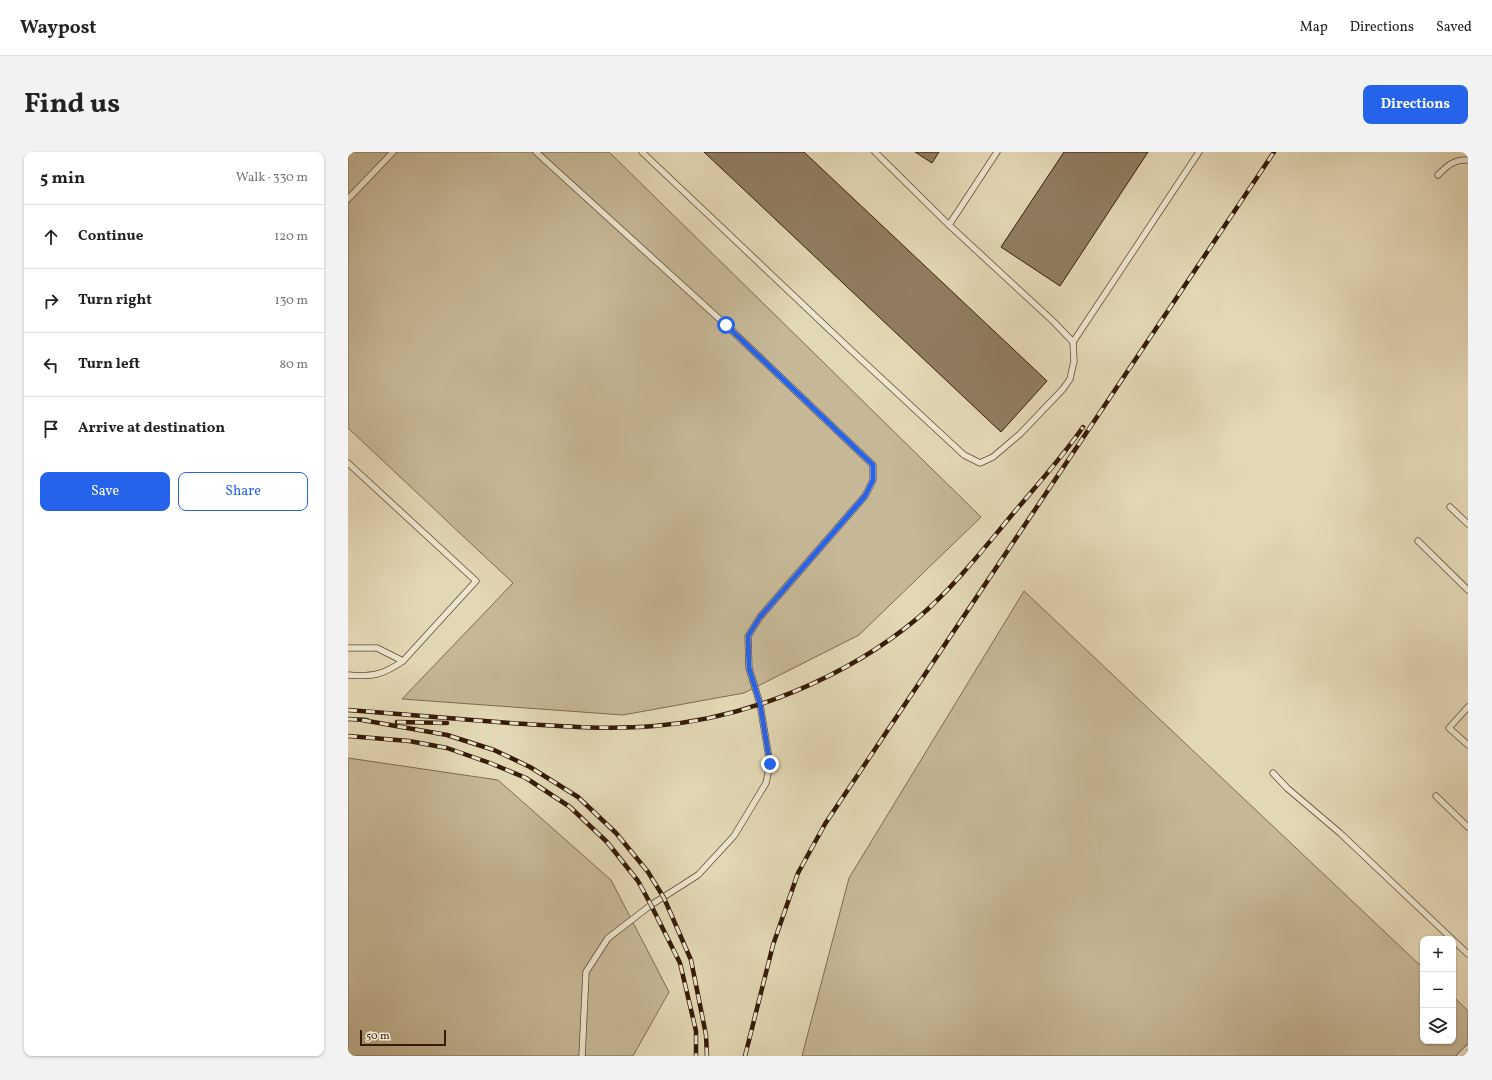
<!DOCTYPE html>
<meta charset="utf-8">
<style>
:root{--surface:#fff;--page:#f2f2f2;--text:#222;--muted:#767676;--line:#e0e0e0;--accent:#2563eb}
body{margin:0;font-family:Vollkorn,serif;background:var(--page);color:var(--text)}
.controls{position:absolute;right:12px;bottom:12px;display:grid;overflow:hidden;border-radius:8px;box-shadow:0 1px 3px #0004}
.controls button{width:36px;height:36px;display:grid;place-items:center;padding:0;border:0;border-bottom:1px solid var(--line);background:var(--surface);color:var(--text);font:20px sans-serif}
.scale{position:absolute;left:12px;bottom:10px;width:86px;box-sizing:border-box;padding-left:4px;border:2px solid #361b07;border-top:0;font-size:11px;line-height:14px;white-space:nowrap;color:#361b07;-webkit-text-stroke:3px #ede6cf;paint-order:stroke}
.stop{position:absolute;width:12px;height:12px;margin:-9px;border:3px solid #2563eb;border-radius:50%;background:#fff}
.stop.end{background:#2563eb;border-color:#fff;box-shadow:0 1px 4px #0008}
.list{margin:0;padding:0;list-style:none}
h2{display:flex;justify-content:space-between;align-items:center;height:52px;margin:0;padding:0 16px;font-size:17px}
h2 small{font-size:13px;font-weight:400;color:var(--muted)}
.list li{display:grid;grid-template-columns:26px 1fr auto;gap:12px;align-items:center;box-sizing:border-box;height:64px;padding:0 16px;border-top:1px solid var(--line)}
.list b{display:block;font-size:15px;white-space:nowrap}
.list em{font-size:13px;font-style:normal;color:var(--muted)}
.actions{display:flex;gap:8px;padding:12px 16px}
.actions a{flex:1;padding:9px 0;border:1px solid var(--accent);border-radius:8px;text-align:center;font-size:14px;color:var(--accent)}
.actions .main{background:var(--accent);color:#fff}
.icon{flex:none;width:22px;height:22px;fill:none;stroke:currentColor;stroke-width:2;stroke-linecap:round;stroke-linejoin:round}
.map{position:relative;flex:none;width:1120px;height:904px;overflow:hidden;border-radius:8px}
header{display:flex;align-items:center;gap:24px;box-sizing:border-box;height:56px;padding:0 20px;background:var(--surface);border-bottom:1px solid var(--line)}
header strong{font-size:19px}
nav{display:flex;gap:22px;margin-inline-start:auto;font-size:14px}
.intro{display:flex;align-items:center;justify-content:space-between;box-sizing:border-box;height:96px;padding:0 24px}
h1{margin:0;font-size:28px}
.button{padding:10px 18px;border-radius:8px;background:var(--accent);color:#fff;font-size:14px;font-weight:700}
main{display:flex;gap:24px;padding:0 24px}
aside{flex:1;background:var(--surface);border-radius:8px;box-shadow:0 1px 3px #0004}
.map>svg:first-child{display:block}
.green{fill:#c6b897;stroke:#7e6a4f}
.building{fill:#907d61;stroke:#361b07}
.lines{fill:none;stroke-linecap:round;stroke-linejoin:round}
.lane-casing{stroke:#614a32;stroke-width:7}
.lane{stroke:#ede6cf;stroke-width:5.5}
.rail-casing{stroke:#361b07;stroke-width:4.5}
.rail{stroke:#ede6cf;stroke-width:3;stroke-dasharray:9;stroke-linecap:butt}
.route{stroke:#2563eb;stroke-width:5}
</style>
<header>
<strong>Waypost</strong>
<nav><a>Map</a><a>Directions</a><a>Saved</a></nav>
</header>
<div class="intro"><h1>Find us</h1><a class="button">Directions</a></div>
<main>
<aside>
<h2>5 min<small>Walk · 330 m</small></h2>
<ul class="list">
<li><svg class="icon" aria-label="ahead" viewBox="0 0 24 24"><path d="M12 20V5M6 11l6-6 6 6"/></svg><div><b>Continue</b></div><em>120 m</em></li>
<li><svg class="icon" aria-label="right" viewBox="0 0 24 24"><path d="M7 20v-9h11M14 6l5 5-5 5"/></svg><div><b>Turn right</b></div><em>130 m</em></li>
<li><svg class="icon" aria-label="left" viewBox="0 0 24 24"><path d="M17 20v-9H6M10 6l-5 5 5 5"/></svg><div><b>Turn left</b></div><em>80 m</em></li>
<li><svg class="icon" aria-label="arrive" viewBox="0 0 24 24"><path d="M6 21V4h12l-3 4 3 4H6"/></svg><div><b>Arrive at destination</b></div></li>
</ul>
<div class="actions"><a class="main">Save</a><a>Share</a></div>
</aside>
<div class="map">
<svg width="1120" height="904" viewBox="0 0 1120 904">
<rect width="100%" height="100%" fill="#e3d8b5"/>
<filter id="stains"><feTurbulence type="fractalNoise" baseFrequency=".005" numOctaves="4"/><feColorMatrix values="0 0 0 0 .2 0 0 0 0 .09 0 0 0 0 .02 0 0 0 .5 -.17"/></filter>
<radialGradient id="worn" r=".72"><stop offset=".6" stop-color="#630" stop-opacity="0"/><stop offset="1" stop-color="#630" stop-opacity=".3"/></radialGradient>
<g class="green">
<path d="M0,0h261l372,365 -122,118 -115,58 -121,22 -221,-16 111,-116 -165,-155z"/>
<path d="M676,439l399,377v73h30v-45l15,15v45h-666l47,-178z"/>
<path d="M0,606l150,22 113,100 58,112 -36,64h-285z"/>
</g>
<g class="building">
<path d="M356,0h100l243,229 -46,51z"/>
<path d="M567,0h24l-7,11z"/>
<path d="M716,0h84l-88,134 -59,-39z"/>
</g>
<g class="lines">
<g class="lane-casing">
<g id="lane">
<path d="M188,0l190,173 147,140v15l-8,16 -105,121 -12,19 1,32 11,36 10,60 -4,19 -32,53 -36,39 -47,30 -43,33 -22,34 -4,84"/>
<path d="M294,0l210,199 112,104 16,8 13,-6 27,-23 43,-45 7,-10 4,-18 -1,-19 -19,-20 -105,-97"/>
<path d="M527,0l74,73 48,-73"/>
<path d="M1090,23c9,-9 16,-16 30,-15"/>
<path d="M0,47l45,-47"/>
<path d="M725,190l126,-190"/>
<path d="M0,311l128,118 -73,80 -26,-13h-29"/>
<path d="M1102,355l18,17"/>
<path d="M1070,389l50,49"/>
<path d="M0,523c24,2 35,0 55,-14"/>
<path d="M1120,555l-19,21 19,17"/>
<path d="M925,621l14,15 53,45 112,106"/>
<path d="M1088,644l32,31"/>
<path d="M1105,788l15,14"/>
<path d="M1112,904l8,-8"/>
</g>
</g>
<use href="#lane" class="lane"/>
<g class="rail-casing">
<g id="rail">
<path d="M0,558c54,4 108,9 162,13 48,3 96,7 144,3 93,-7 194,-49 265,-109 36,-31 66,-70 97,-107 23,-27 47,-54 67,-83"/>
<path d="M0,567l19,1"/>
<path d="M14,568l85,15 47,15 36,17 48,30 38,36 32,39 16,26 27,62 15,75 1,21"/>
<path d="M49,570l50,1"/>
<path d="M0,584l61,5 38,7 43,15 36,15 44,29 37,35 31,39 13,24 29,58 16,68v25"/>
<path d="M397,904l28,-111 25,-72 27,-49 449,-672"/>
</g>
</g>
<use href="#rail" class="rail"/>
</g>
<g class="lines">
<path class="route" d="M378,173l147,140v15l-8,16 -105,121 -12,19 1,32 11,36 10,60"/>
</g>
<rect width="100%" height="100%" filter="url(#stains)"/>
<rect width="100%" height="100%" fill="url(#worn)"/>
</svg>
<div class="controls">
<button>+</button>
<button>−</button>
<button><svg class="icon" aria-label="layers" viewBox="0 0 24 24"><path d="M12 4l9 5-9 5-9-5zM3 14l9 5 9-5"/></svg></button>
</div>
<div class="scale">50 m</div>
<div class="stop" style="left:378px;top:173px"></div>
<div class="stop end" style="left:422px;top:612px"></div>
</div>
</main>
